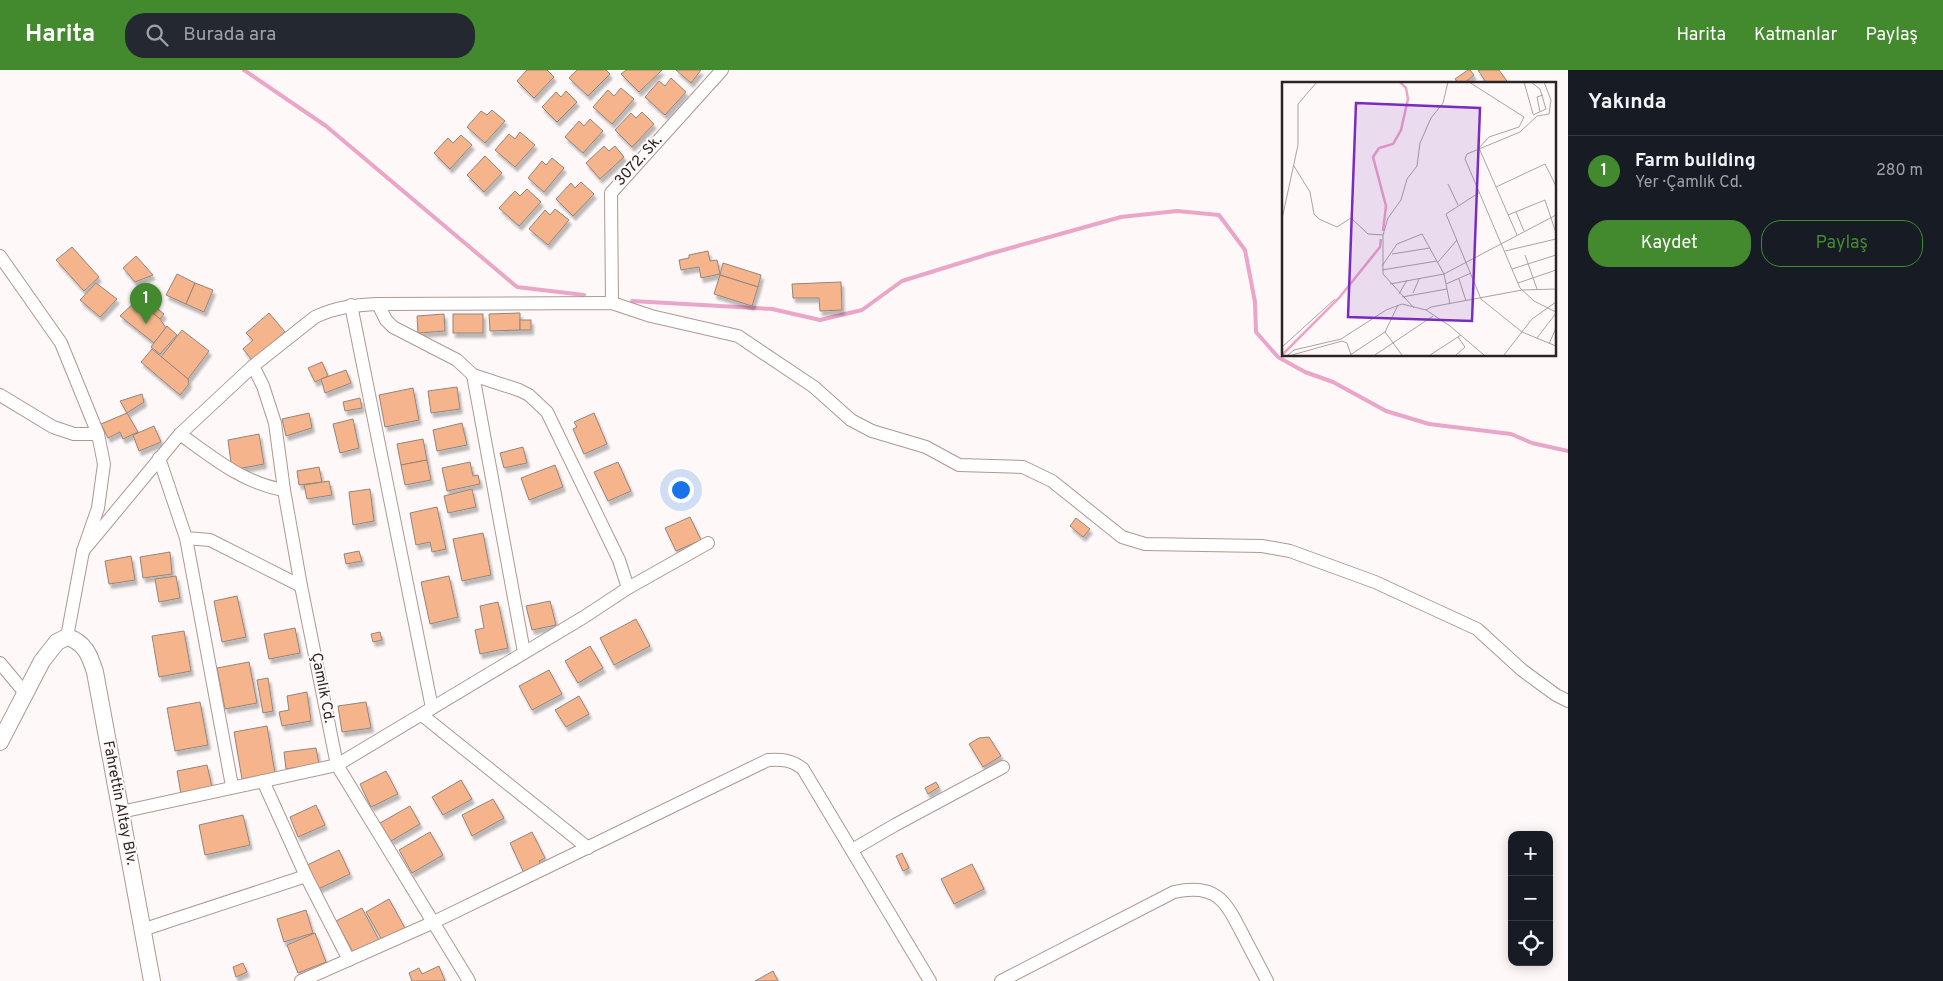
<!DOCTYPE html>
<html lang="tr">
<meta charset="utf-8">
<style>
:root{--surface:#171b24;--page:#242831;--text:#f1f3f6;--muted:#9ea1a6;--line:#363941;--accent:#43892e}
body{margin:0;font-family:Overpass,sans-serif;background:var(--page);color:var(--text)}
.controls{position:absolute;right:15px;bottom:15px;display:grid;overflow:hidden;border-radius:10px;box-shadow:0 2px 12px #0003}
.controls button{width:45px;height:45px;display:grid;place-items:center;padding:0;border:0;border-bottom:1px solid var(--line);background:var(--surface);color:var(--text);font:25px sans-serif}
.you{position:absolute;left:680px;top:419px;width:18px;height:18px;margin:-12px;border:4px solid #fff;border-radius:50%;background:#1a73e8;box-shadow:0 0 0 8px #1a73e833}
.badge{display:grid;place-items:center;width:32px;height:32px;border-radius:50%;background:var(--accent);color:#fff;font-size:16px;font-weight:700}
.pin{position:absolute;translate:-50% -41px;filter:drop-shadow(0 1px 2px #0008)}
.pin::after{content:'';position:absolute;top:26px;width:18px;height:15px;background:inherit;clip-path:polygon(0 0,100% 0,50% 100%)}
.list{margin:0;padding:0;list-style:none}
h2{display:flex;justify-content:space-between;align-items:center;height:65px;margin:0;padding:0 20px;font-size:21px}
h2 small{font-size:16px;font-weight:400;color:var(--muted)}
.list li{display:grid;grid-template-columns:32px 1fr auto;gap:15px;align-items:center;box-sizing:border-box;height:70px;padding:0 20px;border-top:1px solid var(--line)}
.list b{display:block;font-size:19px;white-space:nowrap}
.list p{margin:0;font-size:16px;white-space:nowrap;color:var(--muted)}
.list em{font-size:16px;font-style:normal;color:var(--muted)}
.actions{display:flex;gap:10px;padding:15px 20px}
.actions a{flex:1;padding:11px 0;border:1px solid var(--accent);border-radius:20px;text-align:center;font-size:18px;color:var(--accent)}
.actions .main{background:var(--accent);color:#fff}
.icon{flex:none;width:28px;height:28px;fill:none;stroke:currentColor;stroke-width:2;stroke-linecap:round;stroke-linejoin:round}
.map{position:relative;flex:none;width:1568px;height:911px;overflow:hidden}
header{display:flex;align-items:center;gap:30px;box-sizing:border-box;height:70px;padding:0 25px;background:var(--accent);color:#fff}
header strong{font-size:24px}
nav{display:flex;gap:28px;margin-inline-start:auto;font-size:18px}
.search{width:350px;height:45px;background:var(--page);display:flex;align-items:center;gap:12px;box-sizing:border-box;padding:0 18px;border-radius:20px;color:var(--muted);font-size:19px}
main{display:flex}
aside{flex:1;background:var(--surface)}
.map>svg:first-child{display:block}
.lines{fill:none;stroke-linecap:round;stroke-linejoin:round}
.stream{stroke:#eba5c7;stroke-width:4}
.building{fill:#f5b48b;stroke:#968479;filter:url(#shadow)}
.minor-casing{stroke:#ae9893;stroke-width:14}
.tertiary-casing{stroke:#ae9893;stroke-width:18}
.minor{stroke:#fff;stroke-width:12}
.tertiary{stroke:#fff;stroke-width:16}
.labels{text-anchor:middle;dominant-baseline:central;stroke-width:4;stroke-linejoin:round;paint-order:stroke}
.street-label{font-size:15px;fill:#2c2422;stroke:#fef9f8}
.inset-river{fill:none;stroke:#eba5c7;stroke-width:2.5}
.inset-road{fill:none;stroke:#aaa4a2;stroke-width:1}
.view{fill:#7b2cbf;fill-opacity:0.15;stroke:#7b2cbf;stroke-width:2.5}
.inset-edge{fill:none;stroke:#2c2422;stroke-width:2.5}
</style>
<header>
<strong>Harita</strong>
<div class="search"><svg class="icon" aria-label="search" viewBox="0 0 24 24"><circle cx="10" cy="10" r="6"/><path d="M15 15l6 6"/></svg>Burada ara</div>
<nav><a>Harita</a><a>Katmanlar</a><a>Paylaş</a></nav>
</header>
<main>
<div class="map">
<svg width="1568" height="911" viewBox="0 0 1568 911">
<defs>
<filter id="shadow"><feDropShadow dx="2.5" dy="4.5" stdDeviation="1" flood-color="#0004"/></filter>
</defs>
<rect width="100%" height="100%" fill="#fef9f8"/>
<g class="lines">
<g class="stream">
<path d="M244,0l82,56 191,161 67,8"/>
<path d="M632,231l140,8 48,11 42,-10 40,-29 87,-27 132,-37 56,-6 42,4 26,35 10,52 1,30 22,25 27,15 28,10 53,29 43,13 82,10 21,9 36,8"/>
</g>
</g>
<g class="building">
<path d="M527,0h20l7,7 -20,21 -17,-17z"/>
<path d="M577,0h29l4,4 -22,22 -19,-18z"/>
<path d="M626,0h36l-23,22 -18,-18z"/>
<path d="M676,0h25l-10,13z"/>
<path d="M1468,0h2l4,5 -11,9h-4l-4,-5z"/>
<path d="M1478,0h21l10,14h-22z"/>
<path d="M671,8l15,14 -21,23 -20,-18 14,-16 6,5z"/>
<path d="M621,18l13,11 -22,25 -19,-17 15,-17 6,6z"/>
<path d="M566,21l11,11 -20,20 -15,-15 14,-15 5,5z"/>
<path d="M492,40l13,11 -20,22 -18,-16 14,-16 6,4z"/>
<path d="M642,42l12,12 -22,23 -17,-17 16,-17 5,5z"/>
<path d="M590,49l13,12 -20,22 -18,-16 14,-16 5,5z"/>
<path d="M520,62l15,13 -20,22 -20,-17 14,-16 6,5z"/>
<path d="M461,65l11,10 -22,24 -16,-16 14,-15 5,5z"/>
<path d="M604,76l5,5 6,-5 9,11 -24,22 -14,-16z"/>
<path d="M485,86l17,17 -18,19 -17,-17z"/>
<path d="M552,88l12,10 -20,24 -16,-14 14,-17 4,4z"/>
<path d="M581,112l13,12 -21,22 -17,-17 15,-16 4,5z"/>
<path d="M527,119l14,13 -22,24 -20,-18 16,-17 5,5z"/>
<path d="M555,139l14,11 -21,25 -19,-16 16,-19 5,5z"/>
<path d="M72,177l27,30 -15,14 -28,-31z"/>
<path d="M708,181l2,10 7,-1 3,14 -19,4 -2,-11 -18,3 -2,-10 10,-2v-3z"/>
<path d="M136,186l17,19 -18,7 -12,-14z"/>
<path d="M723,193l38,12 -3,12 -38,-12z"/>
<path d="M177,204l18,9 -9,21 -20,-9z"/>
<path d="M720,205l38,12 -6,19 -38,-12z"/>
<path d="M841,212l1,28 -22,1 -1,-13h-26l-1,-14z"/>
<path d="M96,213l21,16 -17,18 -20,-17z"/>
<path d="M195,213l18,7 -9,22 -18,-8z"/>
<path d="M141,225l23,19 -4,5 -23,-19z"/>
<path d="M137,230l23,19 6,9 -12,15 -34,-27z"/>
<path d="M269,243l16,19 -33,28 -9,-11 10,-9 -7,-7z"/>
<path d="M520,243v17l-30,1 -1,-17z"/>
<path d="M444,244l1,17 -27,2 -1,-17z"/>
<rect x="453" y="244" width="30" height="19"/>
<rect x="520" y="250" width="11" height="10"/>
<path d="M167,256l10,9 -17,19 -9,-7z"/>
<path d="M182,260l27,21 -21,28 -27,-22z"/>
<path d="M152,279l36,30 1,5 -9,11 -39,-33z"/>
<path d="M322,292l6,14 -13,6 -7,-14z"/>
<path d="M346,300l5,13 -26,10 -4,-14z"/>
<path d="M457,317l3,22 -29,4 -3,-22z"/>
<path d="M413,318l6,32 -34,7 -6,-32z"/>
<path d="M142,324l2,8 -17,11 -7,-12z"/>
<path d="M360,328l2,10 -17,3 -2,-9z"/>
<path d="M127,343l11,19 -15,7 -3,-7 -12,6 -7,-14z"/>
<path d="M309,343l3,15 -26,8 -4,-17z"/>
<path d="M594,343l13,31 -23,10 -11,-25 4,-2 -3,-5z"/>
<path d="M353,349l6,29 -19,5 -7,-29z"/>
<path d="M462,353l5,22 -30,6 -4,-21z"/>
<path d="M154,356l7,16 -22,9 -6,-16z"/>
<path d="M259,364l5,30 -32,6 -4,-30z"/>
<path d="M423,369l4,21 -26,5 -4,-21z"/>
<path d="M523,377l4,16 -23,5 -4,-15z"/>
<path d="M427,390l4,20 -26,5 -4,-20z"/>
<path d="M470,392l3,14 5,-1 2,9 -33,7 -5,-23z"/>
<path d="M618,392l13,29 -23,10 -14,-29z"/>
<path d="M555,395l8,22 -34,13 -8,-22z"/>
<path d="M319,397l3,15 -23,3 -2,-14z"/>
<path d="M329,411l3,14 -25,4 -3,-14z"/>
<path d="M370,419l4,32 -21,4 -4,-33z"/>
<path d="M472,419l4,18 -28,6 -4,-17z"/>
<path d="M437,437l9,42 -14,3 -2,-10 -14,3 -6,-32z"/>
<path d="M690,447l11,23 -25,11 -11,-23z"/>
<path d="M1076,448l14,11 -7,8 -13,-11z"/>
<path d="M483,463l8,42 -29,6 -9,-42z"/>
<path d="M359,481l3,10 -16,3 -2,-10z"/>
<path d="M170,482l2,22 -29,4 -3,-21z"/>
<path d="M131,486l4,24 -26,4 -4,-23z"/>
<path d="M176,506l4,22 -21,4 -4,-23z"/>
<path d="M449,506l9,41 -28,7 -9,-42z"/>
<path d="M237,526l9,41 -24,5 -8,-41z"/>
<path d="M550,531l6,24 -24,5 -6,-24z"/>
<path d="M498,532l10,46 -28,6 -5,-24 9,-2 -4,-22z"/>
<path d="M636,549l14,27 -36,19 -14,-27z"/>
<path d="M295,558l5,25 -31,6 -5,-25z"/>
<path d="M184,561l7,40 -32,6 -7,-41z"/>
<path d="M380,562l2,8 -9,2 -2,-8z"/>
<path d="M590,576l13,22 -25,15 -13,-22z"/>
<path d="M249,592l8,41 -32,6 -8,-41z"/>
<path d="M549,600l13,24 -30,16 -13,-24z"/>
<path d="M268,608l5,33 -10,2 -6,-33z"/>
<path d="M307,622l4,29 -29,5 -3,-14 10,-2 -2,-14z"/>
<path d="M579,626l10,18 -23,13 -11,-17z"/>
<path d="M200,632l8,43 -33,6 -8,-43z"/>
<path d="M366,632l5,26 -29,4 -4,-26z"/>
<path d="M267,656l8,47 -33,6 -8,-47z"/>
<path d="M989,667l12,19 -18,11 -14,-23 10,-6z"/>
<path d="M316,678l3,16 -33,5 -2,-17z"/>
<path d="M207,695l5,22 -31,7 -4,-23z"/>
<path d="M386,701l12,23 -27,13 -11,-23z"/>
<path d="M461,710l11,19 -29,16 -11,-18z"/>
<path d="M936,712l3,5 -11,7 -3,-6z"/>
<path d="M493,729l11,19 -32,18 -10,-21z"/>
<path d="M316,735l9,20 -27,12 -8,-20z"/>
<path d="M410,736l10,18 -29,17 -11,-18z"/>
<path d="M243,745l7,30 -45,10 -6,-30z"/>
<path d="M430,762l13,23 -31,18 -13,-23z"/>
<path d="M532,762l13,26 -6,3 2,3 -17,9 -14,-30z"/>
<path d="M339,780l11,24 -34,16 -11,-24z"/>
<path d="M902,783l7,15 -6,3 -7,-15z"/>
<path d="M972,794l12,25 -30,15 -13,-25z"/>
<path d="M389,829l16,29 -23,12 -16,-28z"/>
<path d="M362,838l17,32 -25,14 -18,-33z"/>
<path d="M306,840l7,23 -29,9 -7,-23z"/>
<path d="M315,863l11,29 -28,11 -11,-28z"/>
<path d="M243,893l4,9 -11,5 -3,-10z"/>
<path d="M439,896l6,15h-33l-3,-8 10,-5 3,6z"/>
<path d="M773,901l5,10h-23z"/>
</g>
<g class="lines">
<g class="minor-casing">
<g id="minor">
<path d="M0,186l61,87 37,91 6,30 -6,44 -15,43 -16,86"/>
<path d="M612,233l-1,-110 111,-123"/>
<path d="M351,235l81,403"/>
<path d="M253,296l10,20 12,37 9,67 17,96 36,179 132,216"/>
<path d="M473,305l51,277"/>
<path d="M0,325l53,32 21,7h24"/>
<path d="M180,364c33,24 63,49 104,56"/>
<path d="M159,388l27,80 46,248"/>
<path d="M186,468l24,2 91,46"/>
<path d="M83,481l97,-117 73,-68 62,-49c21,-10 40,-12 63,-13l234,-1 39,13 87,20 76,51 37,33 21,11 54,16 33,18 64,2 29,14 70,56 23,7 117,2 28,5 85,31 102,47 45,41 34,25 12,6"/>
<path d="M628,518l80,-45"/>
<path d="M0,593l25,30"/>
<path d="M422,645l166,133"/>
<path d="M263,711l43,95 43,84"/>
<path d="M121,742l216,-47 247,-148 44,-29 -9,-28 -72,-148 -18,-17 -10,-5 -46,-15 -16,-15 -64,-33 -7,-7 -8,-16"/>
<path d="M852,780l43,-25 108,-58"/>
<path d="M142,860l164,-54"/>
<path d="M301,911l133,-59 334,-162c14,-1 24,0 35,9l127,212"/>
<path d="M1001,911l173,-89c42,-9 51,8 68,41 8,16 17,32 25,48"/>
</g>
</g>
<g class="tertiary-casing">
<path id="tertiary" d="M0,672l42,-81 15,-19 10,-5c18,5 23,19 28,35l57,309"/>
</g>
<use href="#minor" class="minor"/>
<use href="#tertiary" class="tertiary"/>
</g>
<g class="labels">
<g class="street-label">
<text transform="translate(639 91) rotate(-48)">3072. Sk.</text>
<text transform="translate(322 618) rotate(79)">Çamlık Cd.</text>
<text transform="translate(119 733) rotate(79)">Fahrettin Altay Blv.</text>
</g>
</g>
<g transform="translate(1282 12)">
<rect width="274" height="274" fill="#fef9f8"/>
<path class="inset-river" d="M101,149l3,-25 -13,-49 6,-9 14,-4 8,-14 7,-31 -2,-11 -6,-6M0,273l57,-57 41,-51 1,-8"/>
<path class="inset-road" d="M187,0l55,35 -5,10 -30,10 -10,11M242,0l9,32M249,0l9,7 6,20 -13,6M262,0l7,18 -2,14 -12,2 -17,16 -53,22 -2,5 55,129 14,13 22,11M258,30l-3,-15 6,-2M197,66l38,87M12,84l16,26 4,22 5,5 18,8 14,-9 17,16 15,1M166,102l10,21M214,105l49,-23 11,22M198,110l-34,22 35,85 41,33 34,14M234,130l8,19M226,133l37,-15 11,33M0,137l16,-74v-41l19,-22M223,169l51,-12M110,172l38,-6M243,173l12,34M156,180l19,-22M100,184l15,-22 25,-10 22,40 6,30M230,187l44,-14M100,188l55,-9M177,197l7,22M236,201l38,-13M108,202l54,-10 112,-59M164,202l25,-11M131,211l6,-14M117,212l8,-14M120,215l45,-8M116,223l-13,27 17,23M132,226l-31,-34v-39l5,-17 13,-18 6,-21 10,-13 3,-23 11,-25 12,-15 5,-21M144,228l5,-3 91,-17 34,-1M255,256l19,-25M267,262l7,-16M0,265l53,-48M6,273l6,-5 47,-11 45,-29 16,-6 24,6 24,16 34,29M10,273l50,-14 5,2 4,12M68,273l35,-23M93,273l58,-39M148,273l31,-20M174,273l9,-8 -7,-10M222,273l28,-36 24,-17"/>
<path class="view" d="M74,21l124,5 -8,213 -124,-4z"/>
<rect width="274" height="274" class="inset-edge"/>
</g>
</svg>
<div class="controls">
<button>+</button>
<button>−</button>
<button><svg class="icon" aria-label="locate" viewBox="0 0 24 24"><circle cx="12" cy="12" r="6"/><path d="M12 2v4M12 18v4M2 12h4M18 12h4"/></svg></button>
</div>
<div class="you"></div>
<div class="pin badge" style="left:146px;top:254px">1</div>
</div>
<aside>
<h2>Yakında<small></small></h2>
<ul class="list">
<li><span class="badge">1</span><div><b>Farm building</b><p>Yer · Çamlık Cd.</p></div><em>280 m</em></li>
</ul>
<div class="actions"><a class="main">Kaydet</a><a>Paylaş</a></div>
</aside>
</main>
